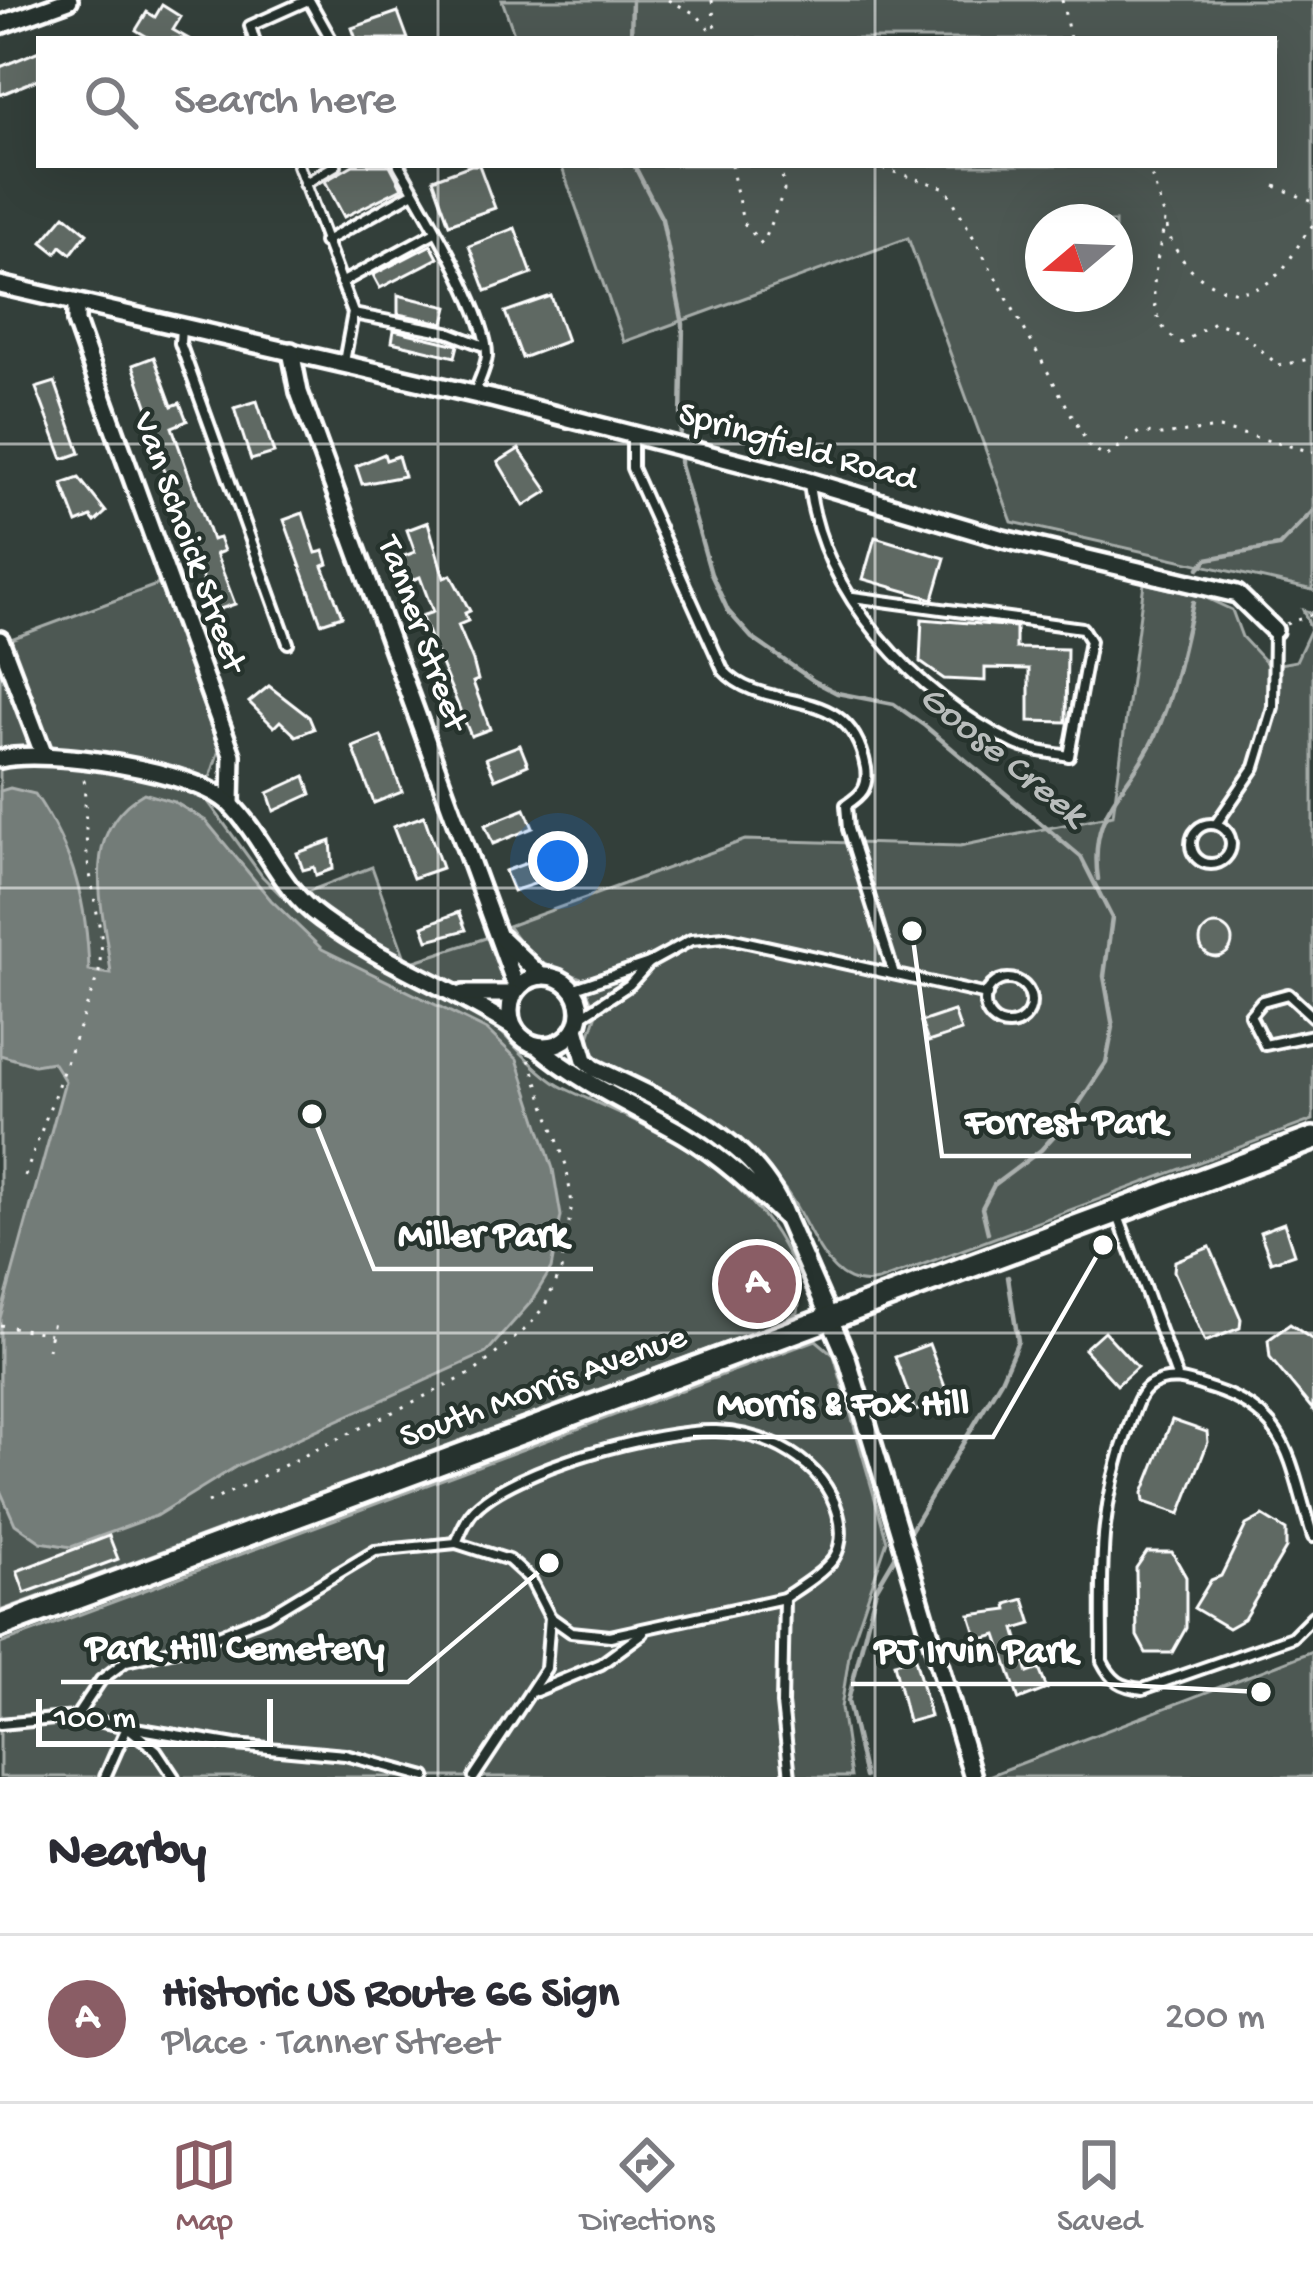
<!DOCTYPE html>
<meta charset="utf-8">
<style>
:root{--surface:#fff;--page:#f2f2f3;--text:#2b2b33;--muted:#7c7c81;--line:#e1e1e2;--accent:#8a5d65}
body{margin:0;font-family:"Gochi Hand",sans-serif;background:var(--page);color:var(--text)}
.compass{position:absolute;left:1025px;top:204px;width:108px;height:108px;border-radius:50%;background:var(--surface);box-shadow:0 12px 48px #0002;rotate:251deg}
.scale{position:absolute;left:36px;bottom:30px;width:237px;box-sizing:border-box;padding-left:12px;border:6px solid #fff;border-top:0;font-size:33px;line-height:42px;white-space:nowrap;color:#fff;-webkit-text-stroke:9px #26332d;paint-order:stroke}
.you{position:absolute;left:558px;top:861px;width:42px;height:42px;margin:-30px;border:9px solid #fff;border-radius:50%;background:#1a73e8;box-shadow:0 0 0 18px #1a73e833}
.badge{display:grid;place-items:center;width:78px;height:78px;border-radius:50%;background:var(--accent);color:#fff;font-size:39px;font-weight:700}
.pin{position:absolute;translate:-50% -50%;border:6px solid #fff;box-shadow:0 3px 12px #0006}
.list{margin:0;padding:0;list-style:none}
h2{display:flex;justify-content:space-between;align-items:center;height:156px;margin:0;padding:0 48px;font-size:51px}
h2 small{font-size:39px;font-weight:400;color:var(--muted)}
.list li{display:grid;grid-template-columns:78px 1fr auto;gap:36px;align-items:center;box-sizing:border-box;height:168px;padding:0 48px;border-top:3px solid var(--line)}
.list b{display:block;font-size:45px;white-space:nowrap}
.list p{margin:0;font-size:39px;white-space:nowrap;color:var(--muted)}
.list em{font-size:39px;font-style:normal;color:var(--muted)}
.icon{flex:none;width:66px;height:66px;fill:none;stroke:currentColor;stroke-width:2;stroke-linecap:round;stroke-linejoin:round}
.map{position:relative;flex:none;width:1313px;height:1777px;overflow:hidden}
.search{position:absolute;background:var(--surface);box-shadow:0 12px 48px #0002;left:36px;right:36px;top:36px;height:132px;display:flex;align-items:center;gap:30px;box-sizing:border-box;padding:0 42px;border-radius:0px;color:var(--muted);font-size:45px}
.sheet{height:324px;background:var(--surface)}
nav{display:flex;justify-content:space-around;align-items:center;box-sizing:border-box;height:168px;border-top:3px solid var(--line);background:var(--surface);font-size:33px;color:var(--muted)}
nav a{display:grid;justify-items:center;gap:6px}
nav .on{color:var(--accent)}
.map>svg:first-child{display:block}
.green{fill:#4d5853;stroke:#a6aca9;stroke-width:3;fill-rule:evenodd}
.water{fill:#737b78;stroke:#abb0ae;stroke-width:3}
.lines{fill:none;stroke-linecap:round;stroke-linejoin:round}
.stream{stroke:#abb0ae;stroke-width:4.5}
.building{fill:#5f6964;stroke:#fff;stroke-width:3}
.lane-casing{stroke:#fff;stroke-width:16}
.street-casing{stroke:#fff;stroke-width:24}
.secondary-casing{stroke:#fff;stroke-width:30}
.path{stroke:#fff;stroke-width:3;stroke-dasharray:3 9;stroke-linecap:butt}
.lane{stroke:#26332d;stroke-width:8}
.street{stroke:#26332d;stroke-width:15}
.secondary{stroke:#26332d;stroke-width:21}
.grid{fill:none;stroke:#fff;stroke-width:3;stroke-opacity:0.55}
.labels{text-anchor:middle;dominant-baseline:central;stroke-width:9;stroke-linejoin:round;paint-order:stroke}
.street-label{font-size:36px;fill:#fff;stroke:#26332d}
.water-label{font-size:39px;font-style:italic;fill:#b9bdbc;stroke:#26332d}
.leader{fill:none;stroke:#fff;stroke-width:4.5}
.callout-dot{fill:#fff;stroke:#26332d;stroke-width:4.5}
.callout-label{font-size:39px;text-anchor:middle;font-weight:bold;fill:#fff;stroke:#26332d;stroke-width:9;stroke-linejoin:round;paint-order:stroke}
</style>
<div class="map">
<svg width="1313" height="1777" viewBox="0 0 1313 1777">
<rect width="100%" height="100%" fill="#333f3a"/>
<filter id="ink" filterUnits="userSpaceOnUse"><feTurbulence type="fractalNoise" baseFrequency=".00833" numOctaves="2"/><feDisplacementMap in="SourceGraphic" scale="24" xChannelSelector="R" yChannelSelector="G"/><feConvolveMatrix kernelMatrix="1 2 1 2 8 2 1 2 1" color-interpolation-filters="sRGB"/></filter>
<g filter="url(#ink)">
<g class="green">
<path d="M502,0h811v590l-301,-68 -104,-284 -284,104 -63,-177h713v-126h-758zM1043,222h72v72h-72z"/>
<path d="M1144,583l60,14 28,13 10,27 27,29 27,-5 15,-32 -8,-19 10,3v507l-435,161c-56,13 -65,-62 -100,-100 -21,-23 -43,-46 -68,-62 -36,-23 -81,-34 -115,-60l-7,-19 9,-27 -16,-35 -48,-18 -25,-34 237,-86 215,6 153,-31z"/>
<path d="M159,584l60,166 -15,46 58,80 24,24 86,-33 33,91 7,4 77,-25 14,41 -7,49c21,20 44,50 70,62 82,38 159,66 210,145 16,26 27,47 22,78l-17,10 -781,289v-968z"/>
<path d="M816,1340l18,15 53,186 -37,108 -9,59 10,69h-851v-133z"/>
<path d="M1313,1651v126h-327z"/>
</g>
<path class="water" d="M10,788l25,6c39,58 52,109 54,177l22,3c-6,-63 -36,-142 33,-181l30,9 32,19 65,79 51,49 165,81 30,29 36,110 8,47 -10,53 -20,33 -45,51 -249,113 -81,50 -85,31 -30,-5 -26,-18 -15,-34v-172l65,-237 -12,-19 -19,3 -34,-10v-264z"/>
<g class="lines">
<g class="stream">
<path d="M631,39l1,-39"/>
<path d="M634,165l28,54 21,105 -3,141 31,109 17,37 24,27 62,43 23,12 57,11 31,22 156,131 31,61 -8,58 9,51 -7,36 -38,57 -27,30 -47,35 -12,23 6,25"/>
<path d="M1199,568l8,-9 72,-13 34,-35"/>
<path d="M1098,879c-10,-71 31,-87 57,-143 18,-39 29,-92 38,-134"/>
<path d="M905,1540l96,-160 17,-39 -10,-64"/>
<path d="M865,1777l-17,-76 28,-112 23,-39"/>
</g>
</g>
<g class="building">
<path d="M162,5l19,12 -8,13 16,9h-38l-15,-9 11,-18 8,5z"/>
<path d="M398,12l10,27h-52l-4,-11z"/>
<path d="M39,51v28l-39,16v-28z"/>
<path d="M353,165h37l12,23 -58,29 -19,-36z"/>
<path d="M471,165h8l16,43 -46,16 -16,-45z"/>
<path d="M65,215l22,18 -16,21 -10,-8 -5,7 -14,-11z"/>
<path d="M515,228l17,46 -46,17 -17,-45z"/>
<path d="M431,245l7,13 -58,30 -7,-13z"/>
<path d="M398,295l50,12 -4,16 -46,-9z"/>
<path d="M551,296l16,45 -45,17 -17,-46z"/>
<path d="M394,330l64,15 -3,12 -63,-15z"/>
<path d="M154,357l18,49 8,-3 7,18 -15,6 40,113 7,-2 5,13 -8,3 19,50 -21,7 -70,-195 6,-2 -17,-49z"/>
<path d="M55,382l25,71 -17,6 -27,-71z"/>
<path d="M257,401l17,52 -23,7 -17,-52z"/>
<path d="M519,449l29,42 -24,15 -26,-44z"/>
<path d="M384,454l2,6 12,-4 6,20 -42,8 -6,-18z"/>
<path d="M79,478l27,34 -11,10 -4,-5 -14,6 -15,-39z"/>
<path d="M303,513l13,40 8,-2 4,13 -5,2 19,50 -21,7 -37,-103z"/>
<path d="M428,522l16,56 7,-3 19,36 -5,2 3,8 -10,4 15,36 5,19 -5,2 17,47 -19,7 -50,-120 12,-4 -13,-35 -13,5 -8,-24 16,-6 -8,-22z"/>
<path d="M875,537l70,21 -12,41 -70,-20z"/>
<path d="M922,619l94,8v21l51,1 -1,73 -37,-1v-52l-44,-1v13l-41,-2 -24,-17z"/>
<path d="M269,686l40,31 5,12 -18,7 -16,-15 -6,6 -25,-25z"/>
<path d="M381,736l21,56 -28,11 -21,-56z"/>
<path d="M520,745l8,20 -33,14 -9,-21z"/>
<path d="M305,776l6,18 -37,17 -6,-18z"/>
<path d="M525,809l8,19 -40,16 -8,-19z"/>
<path d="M424,816l18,52 -29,10 -20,-51z"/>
<path d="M331,841l2,28 -17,6 -2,-8 -11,3 -6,-17z"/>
<path d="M535,860l8,21 -30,10 -8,-20z"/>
<path d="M459,912l7,18 -38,10 -5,-14z"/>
<circle cx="1216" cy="941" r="16"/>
<path d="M954,1011l7,20 -33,11 -7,-20z"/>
<path d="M1284,1223l10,31 -23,8 -11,-30z"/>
<path d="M1210,1247l31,72 -1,9 -35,14 -31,-71 1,-10z"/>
<path d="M1290,1324l23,16v70l-43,-52 -2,-18z"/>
<path d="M1104,1331l33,36 -20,18 -33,-36z"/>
<path d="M929,1344l20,54 -34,13 -20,-54z"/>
<path d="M1172,1420l35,12 1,10 -28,72 -36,-12 -1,-9z"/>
<path d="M1263,1516l23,14v18l-42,71 -16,9 -34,-20 17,-28 10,-4 25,-51z"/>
<path d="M109,1536l9,23 -93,34 -8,-22z"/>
<path d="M1147,1552h25l14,25v51l-14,25h-26l-9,-17 -1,-68z"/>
<path d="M1024,1599l8,25 -17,5 13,44 11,-4 8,20 -28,11 -22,-65 -19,5 -8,-25 38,-5 -1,-6z"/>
<path d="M915,1658l15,58 -22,6 -14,-59z"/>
</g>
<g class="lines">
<g class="lane-casing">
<g id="lane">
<path d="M309,0l22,39"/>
<path d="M254,39l-4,-13 58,-26"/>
<path d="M298,165l55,148 -9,49"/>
<path d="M399,165c23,41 89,148 88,191 -1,11 -8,25 -12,36"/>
<path d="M304,184l32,-19"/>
<path d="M324,242l90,-50"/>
<path d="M341,283l94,-51"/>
<path d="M353,314l95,18 36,14"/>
<path d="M181,328l-1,15 108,300"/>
<path d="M632,435v33l91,202c42,47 127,8 143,98 3,20 -5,27 -20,37l2,24 45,142"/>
<path d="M809,483c11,111 108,213 206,261 15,7 37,9 54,12l21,-115 -8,-13 -229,-31"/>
<path d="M1216,824l39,-57 18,-60 1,-76"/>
<circle cx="1211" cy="844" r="20"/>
<path d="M649,963l42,-23 34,-3 262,58"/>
<circle cx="1008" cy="1002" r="23"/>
<path d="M572,989l77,-26 -20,22 -49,32"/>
<path d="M1313,1017l-25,-23 -26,7 -12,14 15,30 48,-10"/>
<path d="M1117,1213l60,164"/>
<path d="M1313,1537c-24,-73 -20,-122 -101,-148 -21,-7 -41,-16 -62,-3 -12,8 -16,26 -21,40 -32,88 -27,143 -27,235 10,20 19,26 41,28l149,-52 21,-21"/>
<path d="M456,1543l53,17 22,20 19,37 -4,51 -72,109"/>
<path d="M550,1617l21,15 39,4 174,-38"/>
<path d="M536,1691l65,-27 42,-31"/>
<path d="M76,1717l51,10 -22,50"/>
<path d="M0,1724l76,-7 25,-37 25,-19 62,-14 79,-31 108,-65 81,-8c5,-11 9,-24 18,-33 39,-42 185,-81 242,-79 52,2 107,30 122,82 4,15 5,31 -4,45 -12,16 -34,29 -50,40l-2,106 8,73"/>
<path d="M123,1726l112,19 110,10 81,22"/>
<path d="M131,1730l25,20 18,27"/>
</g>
</g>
<g class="street-casing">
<g id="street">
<path d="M0,25l69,-25"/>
<path d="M0,285l491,113 290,75 222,66 234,55 37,36"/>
<path d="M76,303v19l13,37 143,396 -1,49"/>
<path d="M291,351l8,41 218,597"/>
<path d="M0,640l43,113"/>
<path d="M0,759c46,-11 197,11 230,45 35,35 48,83 91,114 60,44 130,70 192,109"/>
<path d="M502,939l39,37"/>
<circle cx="545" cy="1011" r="35"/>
<path d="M463,994h51"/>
<path d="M538,1046c44,38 95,59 145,88 39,23 71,53 103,84 -31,-82 -119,-114 -192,-150l-9,-8 -9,-32"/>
<path d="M786,1218l61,140 126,419"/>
</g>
</g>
<g class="secondary-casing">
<path id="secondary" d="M0,1626l1313,-487"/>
</g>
<g class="path">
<path d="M668,0l28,14 15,17"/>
<path d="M712,0l4,39"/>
<path d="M1062,0l8,39"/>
<path d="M731,165l12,57 19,22 22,-53 -3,-26"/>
<path d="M871,165l75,23 144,260 16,9 33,-25 23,3 57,-7 94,24"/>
<path d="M1148,165l17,53"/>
<path d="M1275,186l38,16"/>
<path d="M1165,221c-6,36 -29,101 17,122l32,-21 27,10 38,34 34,-8"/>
<path d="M1167,227c9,43 65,87 107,51 16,-13 25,-38 39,-53"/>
<path d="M1286,624l27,-10"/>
<path d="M25,1176l74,-204 3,-31 -15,-84 -3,-84"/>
<path d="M0,1325l51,9"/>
<path d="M48,1350l5,-30"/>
<path d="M208,1503l266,-131 55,-46 16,-21 16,-34 11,-67 -6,-39 -37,-106"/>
</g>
<use href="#lane" class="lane"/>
<use href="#street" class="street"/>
<use href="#secondary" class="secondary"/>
</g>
</g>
<path class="grid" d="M438,0v39M875,0v39M438,165v1612M875,165v1612M0,444h1313M0,888h1313M0,1333h1313"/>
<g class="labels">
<g class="street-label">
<text transform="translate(797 449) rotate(16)">Springfield Road</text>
<text transform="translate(187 543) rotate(70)">Van Schoick Street</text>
<text transform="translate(420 634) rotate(70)">Tanner Street</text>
<text transform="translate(544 1389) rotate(-20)">South Morris Avenue</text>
</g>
<g class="water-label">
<text transform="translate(1001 758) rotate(39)">Goose Creek</text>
</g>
</g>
<path class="leader" d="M912 931L942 1156H1191M312 1114L374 1269H593M1103 1245L993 1437H693M549 1563L408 1682H61M1261 1692L1101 1684H851"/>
<g class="callout-dot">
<circle cx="912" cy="931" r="12"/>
<circle cx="312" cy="1114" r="12"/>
<circle cx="1103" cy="1245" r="12"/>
<circle cx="549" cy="1563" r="12"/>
<circle cx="1261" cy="1692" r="12"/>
</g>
<g class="callout-label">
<text x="1066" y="1132">Forrest Park</text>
<text x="483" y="1245">Miller Park</text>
<text x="843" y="1414">Morris &amp; Fox Hill</text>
<text x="235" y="1658">Park Hill Cemetery</text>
<text x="976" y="1661">PJ Irvin Park</text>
</g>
</svg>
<svg class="compass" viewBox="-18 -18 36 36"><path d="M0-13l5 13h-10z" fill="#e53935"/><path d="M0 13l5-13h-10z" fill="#7c7c81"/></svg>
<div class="scale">100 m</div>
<div class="you"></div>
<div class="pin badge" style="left:757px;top:1284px">A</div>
<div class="search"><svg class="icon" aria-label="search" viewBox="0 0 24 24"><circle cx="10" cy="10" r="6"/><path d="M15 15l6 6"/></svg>Search here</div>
</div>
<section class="sheet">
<h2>Nearby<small></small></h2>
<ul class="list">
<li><span class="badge">A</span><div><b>Historic US Route 66 Sign</b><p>Place · Tanner Street</p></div><em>200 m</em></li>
</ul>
</section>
<nav>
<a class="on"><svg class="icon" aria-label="map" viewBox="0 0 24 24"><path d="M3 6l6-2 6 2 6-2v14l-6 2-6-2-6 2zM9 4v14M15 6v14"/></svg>Map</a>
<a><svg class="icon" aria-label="directions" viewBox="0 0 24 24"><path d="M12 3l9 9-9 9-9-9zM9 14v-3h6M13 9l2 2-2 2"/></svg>Directions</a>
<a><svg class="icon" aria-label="saved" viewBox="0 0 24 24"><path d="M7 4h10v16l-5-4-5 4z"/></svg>Saved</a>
</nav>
